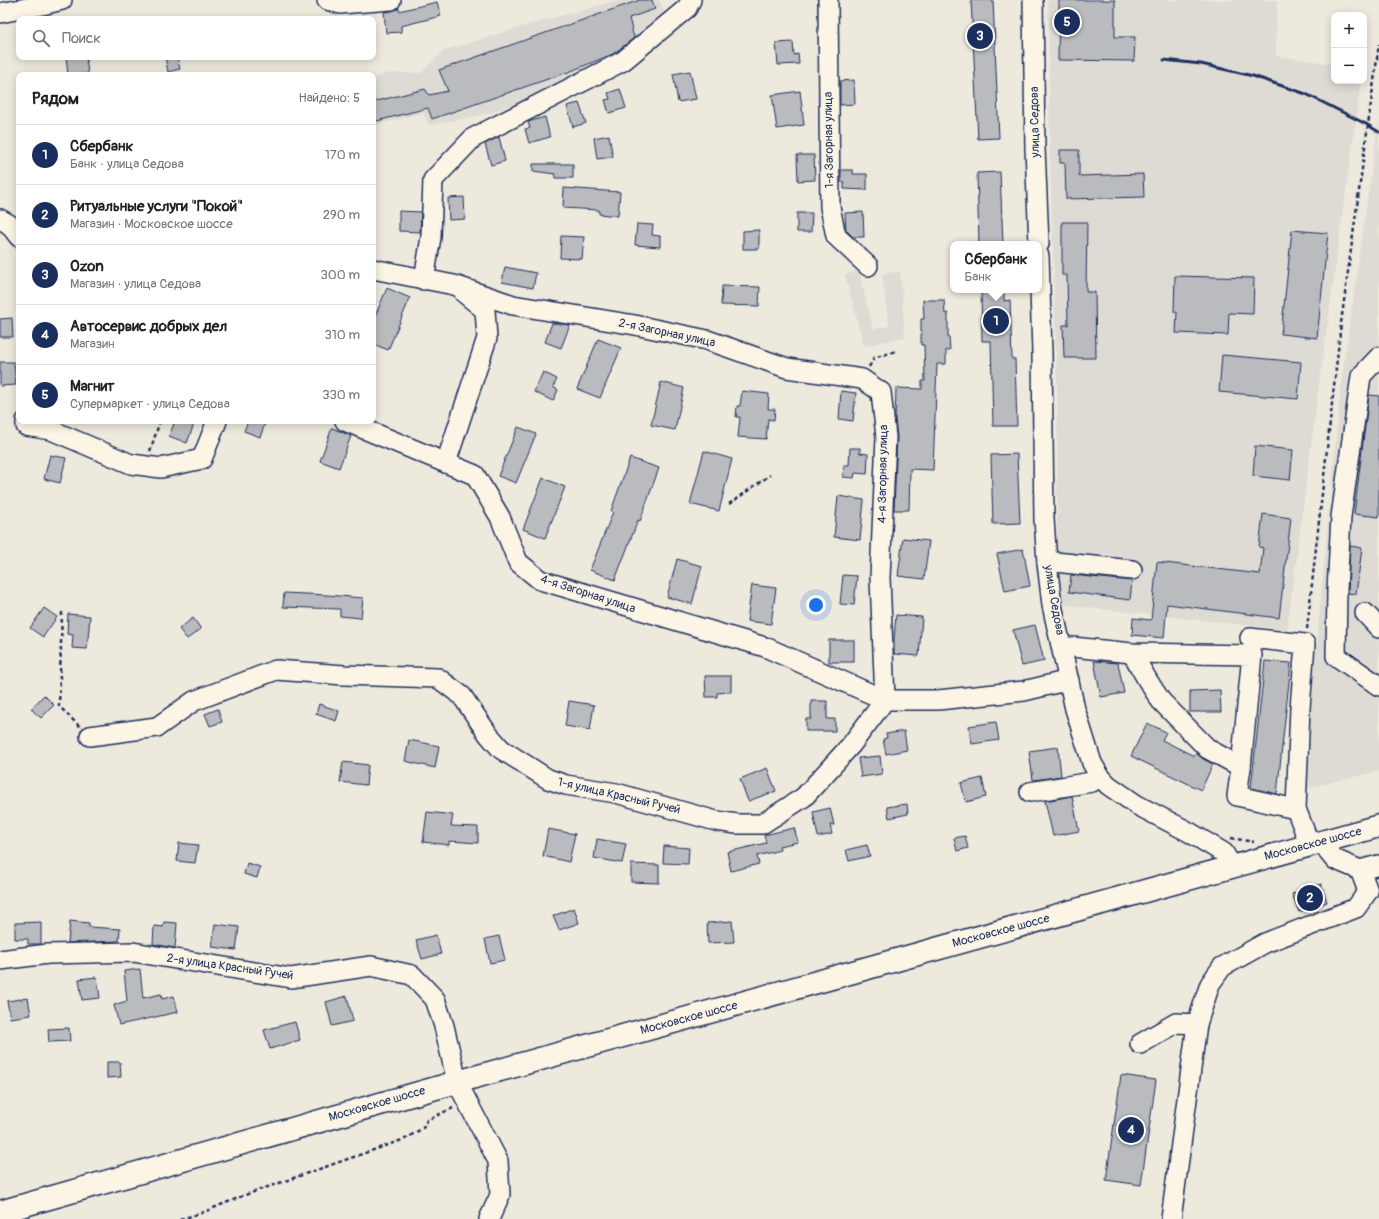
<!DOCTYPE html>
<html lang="ru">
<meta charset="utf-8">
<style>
:root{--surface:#fff;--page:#f6f6f6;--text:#202124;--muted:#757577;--line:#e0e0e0;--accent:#1b2f5e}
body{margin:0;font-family:Pangolin,sans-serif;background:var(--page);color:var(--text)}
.controls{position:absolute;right:12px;top:12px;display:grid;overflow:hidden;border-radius:8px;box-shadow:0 2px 10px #0003}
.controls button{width:36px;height:36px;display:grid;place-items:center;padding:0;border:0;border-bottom:1px solid var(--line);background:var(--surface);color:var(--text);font:20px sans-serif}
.you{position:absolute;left:816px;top:605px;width:14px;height:14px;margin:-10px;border:3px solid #fff;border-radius:50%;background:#1a73e8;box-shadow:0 0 0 6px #1a73e833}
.badge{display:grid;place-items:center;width:26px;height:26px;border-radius:50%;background:var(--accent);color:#fff;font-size:13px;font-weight:700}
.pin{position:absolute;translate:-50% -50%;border:2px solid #fff;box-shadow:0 1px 4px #0006}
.popup{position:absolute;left:950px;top:241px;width:92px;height:52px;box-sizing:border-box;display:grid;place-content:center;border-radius:8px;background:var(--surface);filter:drop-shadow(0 1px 3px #0005);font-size:13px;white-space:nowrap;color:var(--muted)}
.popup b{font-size:15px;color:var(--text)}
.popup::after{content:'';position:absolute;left:50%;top:100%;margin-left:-8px;border:8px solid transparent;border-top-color:var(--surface)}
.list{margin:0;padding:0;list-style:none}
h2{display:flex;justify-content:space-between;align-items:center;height:52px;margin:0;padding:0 16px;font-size:17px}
h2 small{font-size:13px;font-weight:400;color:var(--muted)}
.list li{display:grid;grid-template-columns:26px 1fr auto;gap:12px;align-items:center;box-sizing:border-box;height:60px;padding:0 16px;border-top:1px solid var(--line)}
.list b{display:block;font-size:15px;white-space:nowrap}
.list p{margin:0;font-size:13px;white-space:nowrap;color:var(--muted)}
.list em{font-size:13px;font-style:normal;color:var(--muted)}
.icon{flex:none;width:22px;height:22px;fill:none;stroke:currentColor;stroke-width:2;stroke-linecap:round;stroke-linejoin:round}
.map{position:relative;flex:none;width:1379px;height:1219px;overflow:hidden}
.search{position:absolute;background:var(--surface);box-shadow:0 2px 10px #0003;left:16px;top:16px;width:360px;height:44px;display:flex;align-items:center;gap:10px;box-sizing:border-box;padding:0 14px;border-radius:8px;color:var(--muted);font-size:15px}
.panel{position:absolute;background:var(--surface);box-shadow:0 2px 10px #0003;left:16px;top:72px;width:360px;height:352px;border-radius:8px}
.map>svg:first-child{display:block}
.built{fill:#dedbd4}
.building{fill:#babbbe;stroke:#1b2f5e}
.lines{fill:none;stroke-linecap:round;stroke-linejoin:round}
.minor-casing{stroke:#1b2f5e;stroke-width:22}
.major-casing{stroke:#1b2f5e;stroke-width:25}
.path{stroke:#1b2f5e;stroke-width:2.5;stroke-dasharray:4 3;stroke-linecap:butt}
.minor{stroke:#fcf5e5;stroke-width:19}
.major{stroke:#fcf5e5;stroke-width:22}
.rail{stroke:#1b2f5e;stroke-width:3}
.labels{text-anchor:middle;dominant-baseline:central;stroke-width:3.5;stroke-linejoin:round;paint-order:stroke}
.street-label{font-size:12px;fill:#1b2f5e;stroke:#fcf5e5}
</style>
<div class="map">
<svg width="1379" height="1219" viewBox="0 0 1379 1219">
<rect width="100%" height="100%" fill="#eee9dd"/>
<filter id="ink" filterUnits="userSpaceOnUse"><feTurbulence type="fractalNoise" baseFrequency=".025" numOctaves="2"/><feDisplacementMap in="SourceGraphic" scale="8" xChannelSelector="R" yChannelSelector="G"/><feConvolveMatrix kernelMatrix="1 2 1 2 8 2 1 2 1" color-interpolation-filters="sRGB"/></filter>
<g filter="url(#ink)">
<g class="built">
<path d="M618,0h41l13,31 -139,67 -50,17 -54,10 -6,-12 -50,13v-48l17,-5h31l22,-22 81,-25z"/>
<path d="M1048,0h229l-1,56 58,8v17h27l-46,334 -28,215 -230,-26v-218l-7,-227z"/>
<path d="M1379,118v653l-76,18 38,-405z"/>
<path d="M859,271l14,58 16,-3 -7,-52 18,-3 5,66 -41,9 -19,-71z"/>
</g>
<g class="building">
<path d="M640,0h12l3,9 -26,9 5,20 -21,16 -42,17 -139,48 -4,-11 -55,14v-20l52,-13 4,6 19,-4 -9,-21z"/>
<path d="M971,0h22l6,138 -21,1z"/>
<path d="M1059,0h56v37h20l-1,24 -76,-1z"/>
<path d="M437,2l4,14 -40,10v6l-15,1 -2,-21 8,-1 7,-3v3z"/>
<path d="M793,42l1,13 4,-1 1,10 -21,1 -2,-22z"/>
<path d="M66,57h20l2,17 -20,1z"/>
<path d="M165,57h12l3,12 -12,3z"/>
<path d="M690,71l6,28 -18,3 -5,-28z"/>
<path d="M854,80l1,24 -15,1v-24z"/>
<path d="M620,89l6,19 -17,5 -4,-13 5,-1 -2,-6z"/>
<path d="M800,91l4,34 -27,4 -5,-34z"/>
<path d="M579,103l7,20 -13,4 -6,-21z"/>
<path d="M545,117l5,20 -21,6 -4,-14 5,-1 -2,-6z"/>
<path d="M609,135l4,22 -16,2 -3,-21z"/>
<path d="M499,137l6,24 -14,4 -6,-21z"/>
<path d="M1060,150h19v26l64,-2 1,23 -78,2 -1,-36h-5z"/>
<path d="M797,155h17l1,25 -17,1z"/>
<path d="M533,164h40v14h-18v-4l-22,-3z"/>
<path d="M841,170h12v4h14v16l-23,-1v-7h-3z"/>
<path d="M1000,172l3,72h-24l-2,-71z"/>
<path d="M564,188l56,4 -2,24 -19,-2v-4l-36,-2z"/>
<path d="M464,197l1,22 -16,1 -1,-22z"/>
<path d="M399,211l22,1 -1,20 -21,-1z"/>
<path d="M863,212l1,25h-11l-7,-7 -1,-17z"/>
<path d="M797,213h15l-1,19h-14z"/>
<path d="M1062,222h25l-1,70h9l1,66h-32l-1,-33h5l-1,-50h-5z"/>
<path d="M637,224l16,1 -1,10 8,1v11l-25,-2z"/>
<path d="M759,230v19h-16v-18z"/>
<path d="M1292,230l36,3 -11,105 -36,-4z"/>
<path d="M561,236l23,1 -2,22 -22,-1z"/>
<path d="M505,267l31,6 -3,15 -31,-6z"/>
<path d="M1175,276l79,2 -1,36 -24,-1 -1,22 -52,-2 1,-21h-3z"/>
<path d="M722,286l38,1 -1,19 -38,-1z"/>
<path d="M387,288l23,10 -22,52 -15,-6v-23z"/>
<path d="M981,290h23v11l6,-1 2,59h3l2,67h-24l-2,-85h-9z"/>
<path d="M923,300h21l1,14 3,-1v24h1l1,13h-4v14h-9l-4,106 -23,-1 -1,41h-15l3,-73 -2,-17 1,-32 26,1v-8h3l-1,-36h-3v-26h3z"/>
<path d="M12,318l1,19h-13v-18z"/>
<path d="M552,323l18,2 -9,23 -16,-6z"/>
<path d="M598,339l23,9 -21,50 -23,-9z"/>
<path d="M1222,355l79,7 -3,37 -79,-7z"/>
<path d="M0,362h14l2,23 -16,1z"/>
<path d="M543,372l14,7 -4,8 5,3 -5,11 -19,-9z"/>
<path d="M661,382l23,6 -9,42 -24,-5z"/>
<path d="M742,391l27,3 -1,15h7l-1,11 -6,-1 -2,20 -28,-2 2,-20h-4l1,-11h3z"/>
<path d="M841,391l15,2 -3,28 -14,-2z"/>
<path d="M1369,395l10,1v121l-25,-3z"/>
<path d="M175,421h20l-8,22 -18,-7z"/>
<path d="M248,421h18l-6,16 -16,-6z"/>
<path d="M518,427l18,7 -20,49 -18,-7z"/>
<path d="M332,428l19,8 -12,32 -19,-7z"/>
<path d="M1255,446l38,4 -3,30 -37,-4z"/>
<path d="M850,448h10v5l8,1 -1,20 -12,-1 -1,5 -11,-1 1,-12h5z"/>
<path d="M704,451l28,8 -13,52 -29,-7z"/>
<path d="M1017,454l3,69 -27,1 -2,-69z"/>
<path d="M50,455l16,3 -6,25 -16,-4z"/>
<path d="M630,458l29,10 -19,53 -2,-1 -23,60 -25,-10 23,-58 -2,-1z"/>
<path d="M543,478l22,9 -20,51 -22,-9z"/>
<path d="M838,496l26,4 -4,40 -26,-3z"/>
<path d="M1263,514l28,4 -12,100 -112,-14 -3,34 -32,-3 1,-17 18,2 6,-58 103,12 3,-26 -4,-1z"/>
<path d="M903,538l26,3 -5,38 -26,-3z"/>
<path d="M1350,546l12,2 -6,46 -8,-1z"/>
<path d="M1023,549l7,37 -25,5 -8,-37z"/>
<path d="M677,559l25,7 -10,38 -25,-7z"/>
<path d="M843,575l14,1 -3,29 -14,-1z"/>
<path d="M1071,575l61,6 -2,19 -61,-8z"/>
<path d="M752,585l24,3 -5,36 -24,-3z"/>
<path d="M284,593l43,2 36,3 -2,20 -21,-2v-7l-57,-2z"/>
<path d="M44,608l13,9 -14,20 -13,-9z"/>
<path d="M68,614l22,2 -3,33 -15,-1 1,-13 -6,-1z"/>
<path d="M896,615l26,2 -3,39 -25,-2v-15z"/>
<path d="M193,618l8,11 -14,10 -8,-10z"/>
<path d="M1035,625l9,36 -22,5 -9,-36z"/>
<rect x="829" y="640" width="25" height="22"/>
<path d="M1094,661l24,2 6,30 -23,4z"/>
<path d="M1265,661l26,2 -14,131 -26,-6z"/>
<path d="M705,676h26v16l-14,1v4h-11z"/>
<path d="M1220,690l1,22h-31v-21z"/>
<path d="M44,695l10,10 -13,13 -10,-9z"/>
<path d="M569,701l25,4 -4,25 -25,-4z"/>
<path d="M811,701h16v18h8v12h-29v-12h5z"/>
<path d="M319,704l20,7 -3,10 -20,-7z"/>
<path d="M218,709l4,13 -12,4 -5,-12z"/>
<path d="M996,722l3,18 -27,4 -3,-18z"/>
<path d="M1147,723l19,9 -4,8 32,16 2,-3 7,6 10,5 -12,26 -70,-34z"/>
<path d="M904,731l3,19 -21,4 -3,-15 4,-1 -1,-4z"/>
<path d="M409,740l30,6 -4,22 -30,-7z"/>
<path d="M1058,747l3,29 -28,4 -4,-29z"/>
<path d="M880,756l2,18 -21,3 -3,-19z"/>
<path d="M343,762l25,3 -2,20 -26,-3z"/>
<path d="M767,768l9,23 -28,10 -8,-22z"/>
<path d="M982,778l4,19 -20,5 -5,-19z"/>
<path d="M1072,796l7,35 -26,5 -8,-35z"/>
<path d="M907,804l1,10 -19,4 -2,-11z"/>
<path d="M830,808l4,17h-4l2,9 -14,3 -5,-25z"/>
<path d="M427,812l26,3 -2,11 27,1v16l-29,-2v4l-26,-3z"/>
<path d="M794,828l4,14 -19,4 1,4 -23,6 2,8 -28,7 -4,-19 39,-9 -2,-8z"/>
<path d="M548,829l27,5 -6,28 -26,-6z"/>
<path d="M965,836l3,12 -11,3 -3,-13z"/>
<path d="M597,839l29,5 -4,19 -28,-5z"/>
<path d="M179,843l19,2 -3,18 -18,-2z"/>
<path d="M867,845l3,11 -21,5 -3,-11z"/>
<path d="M664,846l25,2 -1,16 -25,-1z"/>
<path d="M247,863l13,4 -3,11 -13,-4z"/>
<path d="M631,864l28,1v18l-28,-1z"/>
<path d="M1321,884l6,18 -28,10 -7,-18z"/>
<path d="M574,908l5,15 -20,7 -6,-14z"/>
<path d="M70,921l19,2v4l31,2 -1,12 -51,2z"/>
<path d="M732,921l2,21 -26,1 -1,-20z"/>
<path d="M41,922v22h-13v-5h-13v-16z"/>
<path d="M164,922l13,1 -2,25 -22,-4 1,-18 9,1z"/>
<path d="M215,924l24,3 -3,23 -24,-3z"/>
<path d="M436,935l5,19 -19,5 -6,-19z"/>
<path d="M499,936l6,24 -15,3 -5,-24z"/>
<path d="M140,969l3,29 18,-4 1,5 12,-3 4,16 -59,13 -5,-20 13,-4 -3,-30z"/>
<path d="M97,977l3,21 -18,2 -3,-21z"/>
<path d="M347,996l6,25 -21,5 -6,-24z"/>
<path d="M28,998l3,17 -21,3 -3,-17z"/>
<path d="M295,1022l5,18 -30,9 -6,-19z"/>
<path d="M69,1028l1,13 -21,1 -1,-13z"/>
<path d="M107,1062h13l1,15 -14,1z"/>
<path d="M1121,1075l35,5 -15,105 -35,-5z"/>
</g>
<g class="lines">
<g class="minor-casing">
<g id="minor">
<path d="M327,0l13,4 51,-4"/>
<path d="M828,0l2,207 6,29 32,30"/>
<path d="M1033,0l2,148 4,96"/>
<path d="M0,13l42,-8 20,-5"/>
<path d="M0,219l9,5 10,13"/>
<path d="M1039,256l3,97 2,166 3,44 5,42 23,104 17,54 7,12 9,10 29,20 52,27 35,21 8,14"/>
<path d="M424,280l7,-43 2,-57 40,-42 150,-77 64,-53 4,-8"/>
<path d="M1379,357l-18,19 -20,141 -4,73 -1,66 43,30"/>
<path d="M26,421v5l25,4 80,34 30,4 41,-9 15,-38"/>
<path d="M345,421l130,54 25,42 18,45 22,18 225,67 120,53h53l86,-9 45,-11"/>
<path d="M446,463l41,-125 -2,-28 -21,-17"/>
<path d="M1047,563l8,-1 77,8"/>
<path d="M1365,613l14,15"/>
<path d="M1250,638l55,6 -5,64 -4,101 14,36"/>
<path d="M1062,648l10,-1 60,6 120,2 -11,112"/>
<path d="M1132,653l16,28 13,20 47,48 33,18 -4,29 59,13"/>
<path d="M90,736l67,-9 37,-26 82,-31 68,5 94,3 24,18 26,38 13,15 47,30 18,6 50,8 100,28 21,3h25l42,-27 47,-52 34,-45 -5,-122 6,-141 -5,-45 -19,-13 -75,-11 -80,-28 -72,-15 -122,-20 -59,-20 -81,-16"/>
<path d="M1030,792l62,-10 7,-7"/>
<path d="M1324,841l5,12 5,6 26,11"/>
<path d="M0,960l48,-6 85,-2 158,26 80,-12 41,9 23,24 9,27 13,56 41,79 2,34 -11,24"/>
<path d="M1140,1044l36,-21 21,1"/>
<path d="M1171,1219l26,-195 13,-40 12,-17 43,-24 91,-35 12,-17 -8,-21 19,-5"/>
</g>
</g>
<g class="major-casing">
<path id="major" d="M0,1212l457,-130 922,-256"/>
</g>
<g class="path">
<path d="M869,367l5,-9 22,-7"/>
<path d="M150,451l10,-30"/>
<path d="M729,504l41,-29"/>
<path d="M62,612l-3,94 21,21"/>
<path d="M1307,629l34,-306 38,-279"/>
<path d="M1231,838l23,4"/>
<path d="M180,1219l19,-5 46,-19 160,-56 18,-11 4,-8 26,-12"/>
</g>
<use href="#minor" class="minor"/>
<use href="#major" class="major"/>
<path class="rail" d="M1164,60l37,4 52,12 53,18 60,30 13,8"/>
</g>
</g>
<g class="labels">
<g class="street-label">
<text transform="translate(1035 122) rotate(-91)">улица Седова</text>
<text transform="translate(829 140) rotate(-91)">1-я Загорная улица</text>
<text transform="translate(667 333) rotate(12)">2-я Загорная улица</text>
<text transform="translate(883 474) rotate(-89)">4-я Загорная улица</text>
<text transform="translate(588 594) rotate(18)">4-я Загорная улица</text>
<text transform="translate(1054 600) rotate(80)">улица Седова</text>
<text transform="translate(619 796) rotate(13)">1-я улица Красный Ручей</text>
<text transform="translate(1313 844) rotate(-15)">Московское шоссе</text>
<text transform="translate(1001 931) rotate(-15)">Московское шоссе</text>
<text transform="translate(230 967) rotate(8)">2-я улица Красный Ручей</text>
<text transform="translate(689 1018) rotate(-15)">Московское шоссе</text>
<text transform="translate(377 1104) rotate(-16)">Московское шоссе</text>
</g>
</g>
</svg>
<div class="controls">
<button>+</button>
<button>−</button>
</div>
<div class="you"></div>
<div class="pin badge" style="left:996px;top:321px">1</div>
<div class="popup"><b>Сбербанк</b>Банк</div>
<div class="pin badge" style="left:1310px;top:898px">2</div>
<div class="pin badge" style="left:980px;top:36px">3</div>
<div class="pin badge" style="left:1131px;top:1130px">4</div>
<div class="pin badge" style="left:1067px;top:22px">5</div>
<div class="search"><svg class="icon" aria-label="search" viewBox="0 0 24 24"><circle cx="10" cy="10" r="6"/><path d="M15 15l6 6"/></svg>Поиск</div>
<section class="panel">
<h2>Рядом<small>Найдено: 5</small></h2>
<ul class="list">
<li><span class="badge">1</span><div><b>Сбербанк</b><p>Банк · улица Седова</p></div><em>170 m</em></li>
<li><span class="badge">2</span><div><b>Ритуальные услуги &quot;Покой&quot;</b><p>Магазин · Московское шоссе</p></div><em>290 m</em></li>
<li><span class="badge">3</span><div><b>Ozon</b><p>Магазин · улица Седова</p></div><em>300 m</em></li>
<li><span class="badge">4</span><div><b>Автосервис добрых дел</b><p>Магазин</p></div><em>310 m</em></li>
<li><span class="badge">5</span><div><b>Магнит</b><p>Супермаркет · улица Седова</p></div><em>330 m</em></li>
</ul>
</section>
</div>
